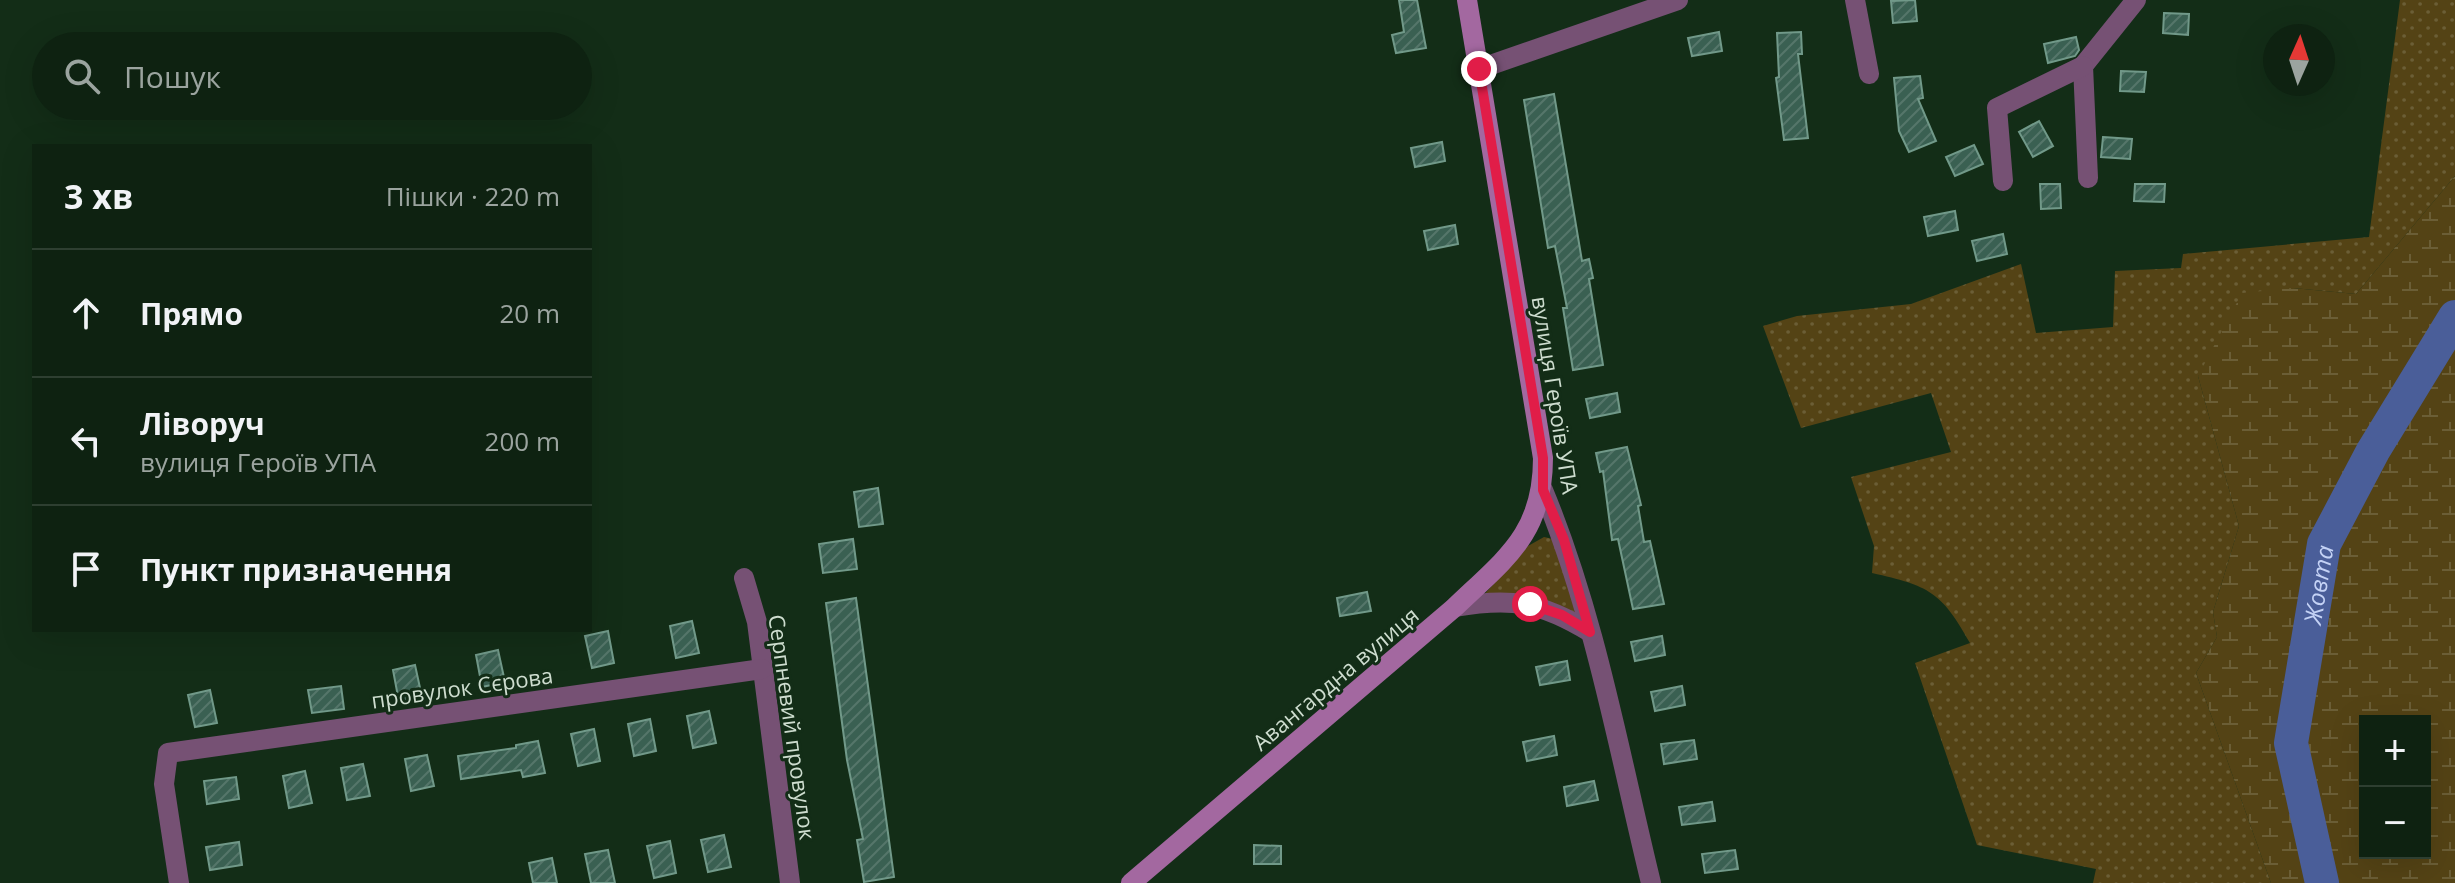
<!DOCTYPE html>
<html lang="uk">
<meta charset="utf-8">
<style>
:root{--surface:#0e2211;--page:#172a1a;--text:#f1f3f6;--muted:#9ba49f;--line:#2e3f31}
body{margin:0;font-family:"Open Sans",sans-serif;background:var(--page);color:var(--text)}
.controls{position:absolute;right:24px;bottom:24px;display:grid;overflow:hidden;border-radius:0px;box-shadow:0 8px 32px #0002}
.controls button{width:72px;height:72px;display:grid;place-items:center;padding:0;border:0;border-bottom:2px solid var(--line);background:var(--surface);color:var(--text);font:40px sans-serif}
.compass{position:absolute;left:2263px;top:24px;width:72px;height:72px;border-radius:50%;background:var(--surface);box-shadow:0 8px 32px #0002;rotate:3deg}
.stop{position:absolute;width:24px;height:24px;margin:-18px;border:6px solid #e11d48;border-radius:50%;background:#fff}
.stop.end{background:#e11d48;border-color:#fff;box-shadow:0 2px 8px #0008}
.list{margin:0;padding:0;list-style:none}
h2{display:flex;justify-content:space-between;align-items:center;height:104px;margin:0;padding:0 32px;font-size:34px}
h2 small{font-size:26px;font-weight:400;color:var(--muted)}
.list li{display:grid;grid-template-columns:52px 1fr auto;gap:24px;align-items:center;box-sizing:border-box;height:128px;padding:0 32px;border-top:2px solid var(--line)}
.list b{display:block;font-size:30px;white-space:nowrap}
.list p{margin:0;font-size:26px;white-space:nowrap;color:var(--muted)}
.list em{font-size:26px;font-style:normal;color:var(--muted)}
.icon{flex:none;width:44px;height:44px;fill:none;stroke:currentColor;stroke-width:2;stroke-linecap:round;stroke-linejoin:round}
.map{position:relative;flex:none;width:2455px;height:883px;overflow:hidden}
.search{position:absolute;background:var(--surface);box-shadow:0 8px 32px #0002;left:32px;top:32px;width:560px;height:88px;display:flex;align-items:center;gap:20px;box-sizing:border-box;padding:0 28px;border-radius:44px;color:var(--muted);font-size:30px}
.panel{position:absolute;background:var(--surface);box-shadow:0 8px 32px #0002;left:32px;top:144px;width:560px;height:488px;border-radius:0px}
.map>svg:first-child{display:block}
.grass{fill:url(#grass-dots)}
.wetland{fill:url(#wetland-marsh);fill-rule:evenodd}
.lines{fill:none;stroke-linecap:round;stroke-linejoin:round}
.river{stroke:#4a5e99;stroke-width:34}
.building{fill:url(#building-hatch);stroke:#719989;stroke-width:2}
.street{stroke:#765174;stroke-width:20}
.secondary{stroke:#a368a0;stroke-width:20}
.route{stroke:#e11d48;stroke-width:10}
.labels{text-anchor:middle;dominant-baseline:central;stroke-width:6;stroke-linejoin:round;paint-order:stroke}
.street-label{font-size:22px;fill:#ceddcf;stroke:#132d17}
.water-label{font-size:24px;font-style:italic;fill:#c4d2f5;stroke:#132d17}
</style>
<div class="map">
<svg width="2455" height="883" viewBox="0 0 2455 883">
<defs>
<pattern id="grass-dots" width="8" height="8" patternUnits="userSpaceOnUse" patternTransform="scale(2)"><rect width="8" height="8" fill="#544315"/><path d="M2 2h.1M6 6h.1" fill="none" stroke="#6b5e36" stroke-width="1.8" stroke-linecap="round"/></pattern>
<pattern id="wetland-marsh" width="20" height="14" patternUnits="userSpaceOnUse" patternTransform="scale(2)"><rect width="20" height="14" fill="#544315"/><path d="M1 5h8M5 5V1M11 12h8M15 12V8" fill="none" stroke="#6b5e36"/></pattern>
<pattern id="building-hatch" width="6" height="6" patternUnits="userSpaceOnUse" patternTransform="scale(2)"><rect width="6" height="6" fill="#3a6052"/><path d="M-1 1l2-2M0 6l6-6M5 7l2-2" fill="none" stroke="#55766a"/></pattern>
</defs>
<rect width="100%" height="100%" fill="#132d17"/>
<g class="grass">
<path d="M2400,0h55v176l-99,118 -63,-6 -95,88 41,150 -26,86 4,25 -21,36 75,210h-178l3,-14 -119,-24 -62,-182 55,-20c-29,-52 -41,-57 -98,-70l2,-27 -23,-69 100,-25 -20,-59 -130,35 -38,-102 34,-10 114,-12 110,-40 15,69 77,-6 2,-56 66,-3 2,-14 186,-17z"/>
<path d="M1544,537l9,2 28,81 -100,-22 47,-52z"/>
</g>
<path class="wetland" d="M2455,176v707h-184l-75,-210 21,-36 -4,-25 26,-86 -41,-150 44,-83 51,-5 63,6zM2365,721h60v132h-60z"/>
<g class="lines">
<path class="river" id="s1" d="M2322,883l-31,-140 33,-199 49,-93 82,-134"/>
</g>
<g class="building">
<path d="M1399,0h18l9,48 -30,5 -4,-18 12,-3z"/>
<path d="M1915,0l2,21 -24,2 -2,-22z"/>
<path d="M2164,13l25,1 -1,21 -25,-2z"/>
<path d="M1719,32l3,19 -30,5 -4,-18z"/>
<path d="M1801,32l1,22h-4l10,84 -24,2 -8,-62 3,-1 -2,-44z"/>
<path d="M2076,37l3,13 -4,6 -27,7 -4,-19z"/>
<path d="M2121,71l25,1 -2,20 -24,-1z"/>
<path d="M1920,76l3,22 -5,1 18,42 -27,11 -10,-21 -5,-53z"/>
<path d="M1554,94l28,167 7,-2 4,19 -4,1 14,86 -30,5 -10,-62h4l-12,-62 -7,2 -24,-148z"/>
<path d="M2039,121l14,25 -20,11 -14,-25z"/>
<path d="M2103,137l29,2 -2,20 -29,-2z"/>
<path d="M1442,142l3,19 -30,6 -4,-19z"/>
<path d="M1974,145l9,19 -28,12 -9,-19z"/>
<path d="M2040,184h20l1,24 -20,1z"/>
<path d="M2135,184h30l-1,18 -30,-1z"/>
<path d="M1955,211l3,19 -30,6 -4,-19z"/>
<path d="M1455,225l3,19 -30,6 -4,-19z"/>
<path d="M2003,234l4,20 -30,7 -5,-20z"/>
<path d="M1617,393l3,19 -30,6 -4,-19z"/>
<path d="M1627,447l14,58 -3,1 6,36 6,-1 14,63 -31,5 -15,-70 -6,1 -9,-69 -3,1 -4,-19z"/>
<path d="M878,488l5,36 -24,3 -5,-35z"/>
<path d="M853,539l4,30 -34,4 -4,-29z"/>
<path d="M1367,592l4,19 -31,5 -3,-18z"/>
<path d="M856,598l38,279 -30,5 -7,-42 6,-1 -16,-79 -21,-157z"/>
<path d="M692,621l7,32 -23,5 -6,-32z"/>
<path d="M608,631l6,32 -22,5 -7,-32z"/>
<path d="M1662,636l3,19 -30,6 -4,-19z"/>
<path d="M498,650l7,32 -23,5 -6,-32z"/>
<path d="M1567,661l3,19 -30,5 -4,-18z"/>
<path d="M415,665l7,32 -23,5 -6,-32z"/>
<path d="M341,686l3,23 -32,4 -4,-23z"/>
<path d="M1682,686l3,19 -30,6 -4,-19z"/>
<path d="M210,690l7,33 -22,4 -7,-32z"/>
<path d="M709,711l7,32 -23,5 -6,-32z"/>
<path d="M650,719l6,32 -22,5 -6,-32z"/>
<path d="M594,729l6,32 -22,5 -7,-32z"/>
<path d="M1554,736l3,19 -30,6 -4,-19z"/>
<path d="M1694,740l3,19 -33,5 -3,-20z"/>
<path d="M538,741l7,32 -22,4 -2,-7 -60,9 -3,-23 58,-8v-3z"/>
<path d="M427,755l7,31 -23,5 -6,-32z"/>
<path d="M363,764l7,32 -23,4 -6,-32z"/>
<path d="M305,771l7,32 -23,5 -6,-32z"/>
<path d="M236,777l3,22 -32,5 -3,-23z"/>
<path d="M1594,781l4,19 -31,6 -3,-19z"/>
<path d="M1712,802l3,19 -33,4 -3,-18z"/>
<path d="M724,835l7,32 -23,5 -7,-32z"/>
<path d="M670,841l6,32 -22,5 -7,-32z"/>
<path d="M239,842l3,23 -32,5 -4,-23z"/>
<path d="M1254,845l27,1v18h-27z"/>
<path d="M608,850l7,33h-24l-6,-29z"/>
<path d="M1735,850l3,19 -33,4 -3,-19z"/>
<path d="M552,858l5,25h-24l-4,-20z"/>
</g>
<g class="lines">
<g class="street">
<path d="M1855,0l14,74"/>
<path d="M1479,69l199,-69"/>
<path d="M2088,178l-5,-112 53,-66"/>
<path d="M2003,181l-6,-73 86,-42"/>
<path d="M1543,490c52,125 76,262 108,393"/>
<path d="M744,578l13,44 33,261"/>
<path d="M1455,607c56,-10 86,-5 135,25"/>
<path d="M179,883l-15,-99 4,-31 594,-84"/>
</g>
<path class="secondary" d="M1131,883l324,-276c51,-49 88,-73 88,-149l-76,-458"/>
</g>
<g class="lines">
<path class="route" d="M1479,69l64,389v32l21,50 26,92 -28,-17 -32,-11"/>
</g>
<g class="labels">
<g class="street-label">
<text transform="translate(1556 395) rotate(81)">вулиця Героїв УПА</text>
<text transform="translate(1335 678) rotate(-40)">Авангардна вулиця</text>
<text transform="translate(462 687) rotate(-8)">провулок Сєрова</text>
<text transform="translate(793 727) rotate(82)">Серпневий провулок</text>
</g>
<g class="water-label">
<text stroke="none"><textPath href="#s1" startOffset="304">Жовта</textPath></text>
</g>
</g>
</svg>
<div class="controls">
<button>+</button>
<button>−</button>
</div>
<svg class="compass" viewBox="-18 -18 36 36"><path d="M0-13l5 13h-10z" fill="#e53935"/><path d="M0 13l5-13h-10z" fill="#9ba49f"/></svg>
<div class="stop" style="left:1530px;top:604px"></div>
<div class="stop end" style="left:1479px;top:69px"></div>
<div class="search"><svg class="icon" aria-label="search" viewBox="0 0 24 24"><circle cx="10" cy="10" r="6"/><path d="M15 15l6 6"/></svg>Пошук</div>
<section class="panel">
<h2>3 хв<small>Пішки · 220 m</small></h2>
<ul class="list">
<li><svg class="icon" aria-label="ahead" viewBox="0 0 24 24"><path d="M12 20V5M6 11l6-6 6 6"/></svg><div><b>Прямо</b></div><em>20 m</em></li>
<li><svg class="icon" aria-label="left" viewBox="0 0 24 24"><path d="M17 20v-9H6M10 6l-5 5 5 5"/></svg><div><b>Ліворуч</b><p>вулиця Героїв УПА</p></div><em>200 m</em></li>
<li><svg class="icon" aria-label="arrive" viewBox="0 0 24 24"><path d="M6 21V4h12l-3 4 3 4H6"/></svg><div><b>Пункт призначення</b></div></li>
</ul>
</section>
</div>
